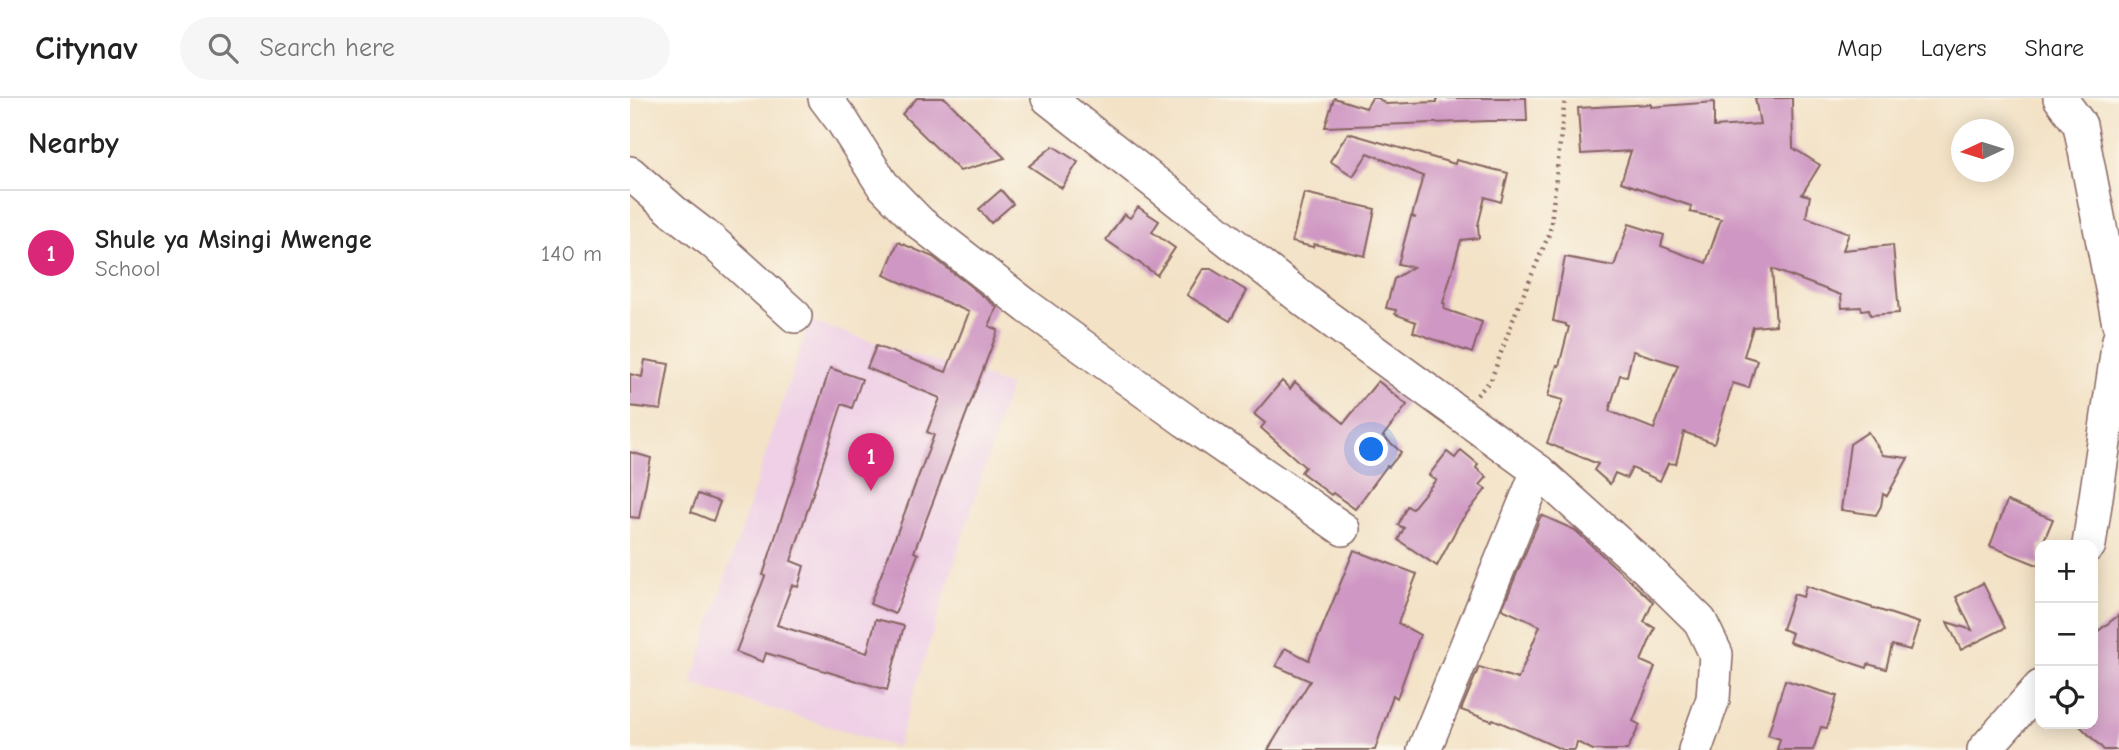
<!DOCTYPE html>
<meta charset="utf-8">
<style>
:root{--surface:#fff;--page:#f6f6f6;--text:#222;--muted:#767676;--line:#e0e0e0;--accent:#db2777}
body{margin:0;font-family:"Comic Neue",sans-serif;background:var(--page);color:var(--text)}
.controls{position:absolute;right:21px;bottom:21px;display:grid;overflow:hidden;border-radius:14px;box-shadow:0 4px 18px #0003}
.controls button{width:63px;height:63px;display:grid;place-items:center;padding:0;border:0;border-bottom:2px solid var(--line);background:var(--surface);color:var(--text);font:35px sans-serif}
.compass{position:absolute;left:1321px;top:21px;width:63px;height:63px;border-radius:50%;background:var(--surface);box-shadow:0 4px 18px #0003;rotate:266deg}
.you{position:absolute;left:742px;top:352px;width:24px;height:24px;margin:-18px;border:5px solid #fff;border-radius:50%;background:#1a73e8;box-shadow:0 0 0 10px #1a73e833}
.badge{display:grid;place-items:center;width:46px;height:46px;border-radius:50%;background:var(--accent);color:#fff;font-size:23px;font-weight:700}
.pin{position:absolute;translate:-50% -58px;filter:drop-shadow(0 2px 4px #0008)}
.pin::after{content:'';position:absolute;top:37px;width:24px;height:21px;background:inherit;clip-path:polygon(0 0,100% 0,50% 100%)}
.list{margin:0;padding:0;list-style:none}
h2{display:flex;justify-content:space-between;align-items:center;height:91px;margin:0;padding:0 28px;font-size:30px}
h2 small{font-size:23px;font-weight:400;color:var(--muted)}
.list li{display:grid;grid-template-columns:46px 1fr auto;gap:21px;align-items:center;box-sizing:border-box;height:126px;padding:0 28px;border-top:2px solid var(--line)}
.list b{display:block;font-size:26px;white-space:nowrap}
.list p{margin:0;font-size:23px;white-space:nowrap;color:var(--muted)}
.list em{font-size:23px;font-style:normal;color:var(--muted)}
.icon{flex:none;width:38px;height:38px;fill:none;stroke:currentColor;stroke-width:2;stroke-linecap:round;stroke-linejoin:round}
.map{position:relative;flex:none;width:1489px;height:652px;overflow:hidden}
header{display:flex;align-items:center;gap:42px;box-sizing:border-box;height:98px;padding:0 35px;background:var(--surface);border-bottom:2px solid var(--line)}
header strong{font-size:33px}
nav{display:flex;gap:38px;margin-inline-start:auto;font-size:24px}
.search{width:490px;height:63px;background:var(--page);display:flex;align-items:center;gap:18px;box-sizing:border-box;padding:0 24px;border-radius:38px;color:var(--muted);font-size:26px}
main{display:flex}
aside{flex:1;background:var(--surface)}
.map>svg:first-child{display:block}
.built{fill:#efd0e6}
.building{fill:#cf97c3;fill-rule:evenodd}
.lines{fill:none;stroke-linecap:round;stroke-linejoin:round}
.minor-casing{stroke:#856361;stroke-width:36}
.path{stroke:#856361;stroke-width:4.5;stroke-dasharray:2 5;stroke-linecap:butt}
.minor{stroke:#fff;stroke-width:33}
</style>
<header>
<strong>Citynav</strong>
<div class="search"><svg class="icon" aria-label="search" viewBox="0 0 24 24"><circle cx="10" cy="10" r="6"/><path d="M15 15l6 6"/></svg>Search here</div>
<nav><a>Map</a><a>Layers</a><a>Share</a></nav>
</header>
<main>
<aside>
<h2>Nearby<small></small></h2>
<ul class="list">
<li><span class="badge">1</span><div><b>Shule ya Msingi Mwenge</b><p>School</p></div><em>140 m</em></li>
</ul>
</aside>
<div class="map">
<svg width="1489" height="652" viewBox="0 0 1489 652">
<rect width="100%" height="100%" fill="#fbf7ec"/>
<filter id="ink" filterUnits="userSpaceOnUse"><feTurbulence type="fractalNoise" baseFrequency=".0143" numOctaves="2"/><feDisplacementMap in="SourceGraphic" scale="14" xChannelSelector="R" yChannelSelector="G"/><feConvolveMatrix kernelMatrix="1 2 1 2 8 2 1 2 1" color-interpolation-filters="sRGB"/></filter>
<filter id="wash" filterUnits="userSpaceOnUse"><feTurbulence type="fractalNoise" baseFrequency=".00686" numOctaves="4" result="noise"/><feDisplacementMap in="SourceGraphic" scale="28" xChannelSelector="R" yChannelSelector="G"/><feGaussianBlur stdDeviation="1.57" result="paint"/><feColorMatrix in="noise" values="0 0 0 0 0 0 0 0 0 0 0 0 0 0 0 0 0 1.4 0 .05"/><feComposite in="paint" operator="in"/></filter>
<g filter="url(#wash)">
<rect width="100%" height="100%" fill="#f3e2c6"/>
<path class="built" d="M179,223l201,65 -113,361 -206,-63z"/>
<g id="blocks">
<g class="building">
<path d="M287,0h28l60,60 -45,13 -58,-57z"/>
<path d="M704,0l32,10 6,-10h6l8,6 51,-2v-4h89l1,23h-39l-163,6z"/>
<path d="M1125,0h37l1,50 27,17 -18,29 8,2 -4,21 43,16 -6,17 50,-5 6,68 -29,2 -1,-6 -7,1 -1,-3 -19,1 -1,-13 -69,-26 4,56 -23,2 -9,29 13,4 -8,28 -16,-5 -19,60 -30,-11 -8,32 -8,-1 -8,18 -28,-13 -5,10 -12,-5 -5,11 -16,-14 4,-6 -51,-21 16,-43 -15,-4 9,-31 2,1 10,-39 -3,-1v-2l-13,-3 12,-64 49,9 15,-42 35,11 -3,11 45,17 15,-44 -31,-7 1,-6 -70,-24 10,-31 -50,3 -3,-46 73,-4v3l63,-5v25l46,-3zM1003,253l45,14 -24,64 -45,-18 11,-36 7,1z"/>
<path d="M718,35l107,31 1,-4 52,13 -7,29 -16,-5 -7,28 1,13 -18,2 -18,63 2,1 -1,5 38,13 -10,31 -59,-21 3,-10 -21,-8 1,-4 -10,-2 8,-29 19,-12 -15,-3 13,-47 5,1 -4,-2 11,-40 -55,-23 -15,23 -23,-15z"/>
<path d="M423,48l25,16 -16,26 -33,-22z"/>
<path d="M371,92l12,14 -22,19 -12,-14z"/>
<path d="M674,95l71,16 -10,47 -51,-12 -1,3 -21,-5z"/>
<path d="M508,109l21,14 -7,11 23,16 -18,27 -51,-35 18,-26 6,4z"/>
<path d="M268,144l35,15 64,50 -8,19 9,4 -84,222 4,2 -23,60 -25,-10 64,-169 -7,-3 13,-34 -73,-30 9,-22 70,26 23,-60 -85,-37z"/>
<path d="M573,171h8l36,22 -17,30 -43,-26z"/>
<path d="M15,262l24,4 -8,46 -31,-4v-32l12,3z"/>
<path d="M200,270l32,11 -10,29 -10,-4 -51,157 13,5 -6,21 -6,-2 -15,40 90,28 9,-34 28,7 -17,64 -121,-37 -3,9 -27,-10 29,-76 -2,-1z"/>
<path d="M652,283l8,8 5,-7 49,41 34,-42 29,24 -24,31 18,16 -12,15 -2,-1 -32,43 -22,-16 -2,2 -30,-23 4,-5 -44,-39 4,-5 -11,-9z"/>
<path d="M1238,334l15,23 25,3 -21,38 -4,-2 -2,12 -5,9 -35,-5 9,-66z"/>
<path d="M831,352l17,14 -2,4 11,9 -7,8 6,4 -26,33 -23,44 -39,-26 6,-12 -6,-3 9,-19 5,3 24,-29 -7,-5 18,-23 8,6z"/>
<path d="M0,354l21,6 -12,60 -9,-1z"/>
<path d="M68,396l22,8 -7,19 -22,-9z"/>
<path d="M1377,403l46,18 -11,26h-2v21l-50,-20z"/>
<path d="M911,417l34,15 78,72 -9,20 11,6 -14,33 14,6 -22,54 7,4 -13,25h-34l-16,-8 -2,8h-12l-70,-31 -1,2 -31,-11 18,-43 39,12 22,-53 -38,-17z"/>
<path d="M724,452l63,24 -19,49 22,12 -23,63 -4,-3 -18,55h-107l42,-69 -34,-15 9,-18 24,12z"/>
<path d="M1353,485l22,45 -44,22 -14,-28 25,8 -16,-33z"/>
<path d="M1176,488l113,37 -9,27 -18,-5 -6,24 -18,-5 -1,4 -78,-26 3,-9 -10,-4 12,-35 9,3z"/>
<path d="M1489,517v135h-15l-26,-26h15v-89z"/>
<path d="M1155,582l52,16 -10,32 -6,-1 -8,23h-36l3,-11 -12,-4z"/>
</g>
</g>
</g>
<g filter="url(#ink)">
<use href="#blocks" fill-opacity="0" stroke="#856361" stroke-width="2"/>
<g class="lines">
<g class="minor-casing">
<g id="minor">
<path d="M195,0l18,24 39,62 38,39 108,84 158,114 157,108"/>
<path d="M418,0l269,212 221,161 108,97 54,53 16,33 -3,45 -18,51"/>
<path d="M1430,0l20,27 39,199"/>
<path d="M0,75l44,39 39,30 82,74"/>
<path d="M1459,447l30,-205"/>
<path d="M794,652l114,-279"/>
<path d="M1354,652l56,-63"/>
</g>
</g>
<path class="path" d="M847,297l14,-15 25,-68 34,-80 15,-134"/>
<use href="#minor" class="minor"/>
</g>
</g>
</svg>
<div class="controls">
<button>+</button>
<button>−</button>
<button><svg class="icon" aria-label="locate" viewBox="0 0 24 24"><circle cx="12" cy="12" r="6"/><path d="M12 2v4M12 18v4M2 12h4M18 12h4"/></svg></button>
</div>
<svg class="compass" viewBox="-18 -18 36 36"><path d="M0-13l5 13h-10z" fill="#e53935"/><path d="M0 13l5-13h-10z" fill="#767676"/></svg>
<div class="you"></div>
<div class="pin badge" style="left:241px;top:393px">1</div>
</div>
</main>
